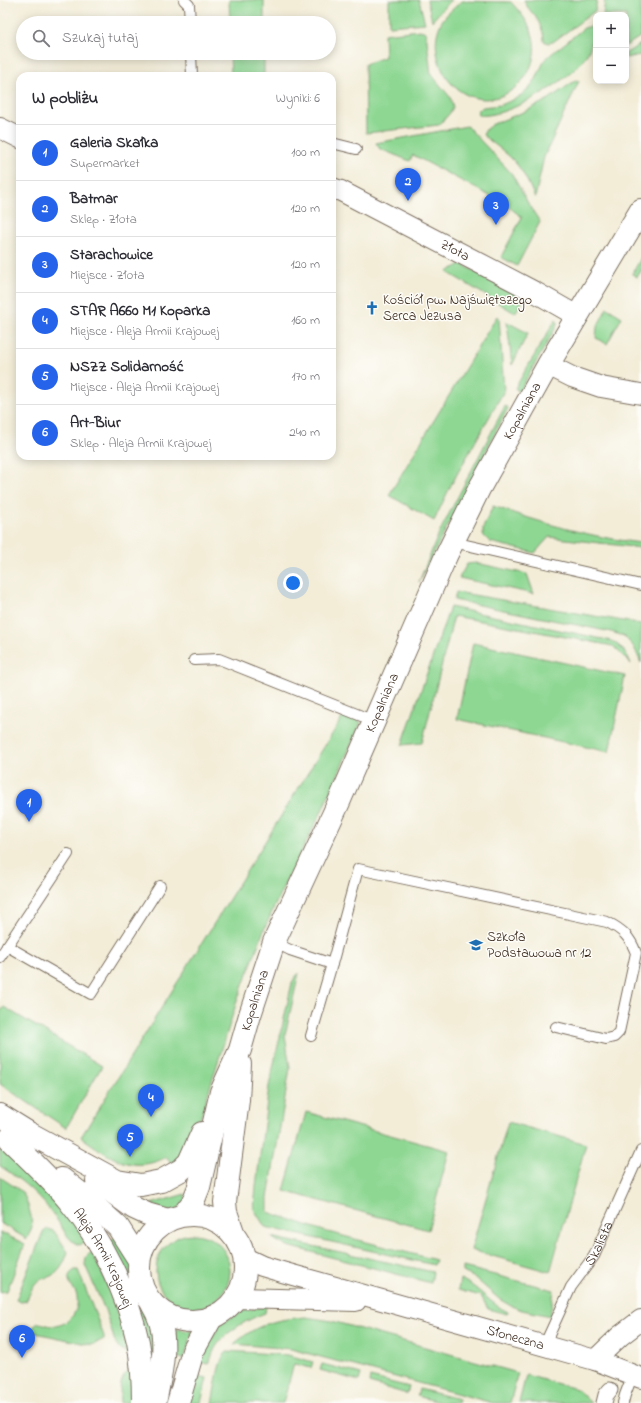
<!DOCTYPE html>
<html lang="pl">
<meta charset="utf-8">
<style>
:root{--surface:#fff;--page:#f7f7f7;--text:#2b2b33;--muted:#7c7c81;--line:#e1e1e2;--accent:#2563eb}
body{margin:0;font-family:"Indie Flower",sans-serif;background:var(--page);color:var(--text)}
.controls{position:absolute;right:12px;top:12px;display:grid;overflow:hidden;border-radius:8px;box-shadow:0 2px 10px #0003}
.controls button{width:36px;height:36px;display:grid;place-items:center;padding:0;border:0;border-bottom:1px solid var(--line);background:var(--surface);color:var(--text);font:20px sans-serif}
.you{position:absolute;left:293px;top:583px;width:14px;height:14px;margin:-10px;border:3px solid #fff;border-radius:50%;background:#1a73e8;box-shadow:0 0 0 6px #1a73e833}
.badge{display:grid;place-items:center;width:26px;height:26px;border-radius:50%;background:var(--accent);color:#fff;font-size:13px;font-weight:700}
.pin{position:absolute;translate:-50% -33px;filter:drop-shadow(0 1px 2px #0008)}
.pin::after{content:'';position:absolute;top:21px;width:14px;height:12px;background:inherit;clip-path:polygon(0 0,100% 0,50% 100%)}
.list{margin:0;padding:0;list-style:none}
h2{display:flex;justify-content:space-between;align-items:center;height:52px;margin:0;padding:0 16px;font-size:17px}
h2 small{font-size:13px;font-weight:400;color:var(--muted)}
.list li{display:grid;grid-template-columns:26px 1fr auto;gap:12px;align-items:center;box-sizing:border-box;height:56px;padding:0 16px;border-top:1px solid var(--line)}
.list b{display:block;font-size:15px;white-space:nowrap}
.list p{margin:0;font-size:13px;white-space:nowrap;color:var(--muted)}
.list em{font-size:13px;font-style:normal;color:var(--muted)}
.icon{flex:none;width:22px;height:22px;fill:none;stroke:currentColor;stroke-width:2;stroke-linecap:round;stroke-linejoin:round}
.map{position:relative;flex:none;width:641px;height:1403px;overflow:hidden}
.search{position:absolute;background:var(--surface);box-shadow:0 2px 10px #0003;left:16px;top:16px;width:320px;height:44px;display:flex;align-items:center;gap:10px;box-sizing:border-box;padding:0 14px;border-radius:22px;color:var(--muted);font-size:15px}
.panel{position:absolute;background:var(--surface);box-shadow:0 2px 10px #0003;left:16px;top:72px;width:320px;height:388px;border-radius:12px}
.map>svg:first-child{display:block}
.green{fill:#8ed793;stroke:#648058}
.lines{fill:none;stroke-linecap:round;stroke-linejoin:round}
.service-casing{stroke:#7b6e5f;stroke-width:12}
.pedestrian-casing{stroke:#7b6e5f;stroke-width:17}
.minor-casing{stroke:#7b6e5f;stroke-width:22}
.tertiary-casing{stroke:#7b6e5f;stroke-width:24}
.service{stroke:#fff;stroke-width:10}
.pedestrian{stroke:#fff;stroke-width:15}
.minor{stroke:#fff;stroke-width:20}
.tertiary{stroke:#fff;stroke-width:22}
.labels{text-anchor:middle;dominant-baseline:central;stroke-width:3;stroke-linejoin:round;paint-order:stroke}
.street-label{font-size:14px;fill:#3b2a1e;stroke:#fdfcf7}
.poi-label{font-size:14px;fill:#3b2a1e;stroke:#fdfcf7;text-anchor:start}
</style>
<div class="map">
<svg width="641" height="1403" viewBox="0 0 641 1403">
<rect width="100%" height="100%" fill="#fdfcf7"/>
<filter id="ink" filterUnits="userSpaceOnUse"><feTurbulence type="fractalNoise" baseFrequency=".025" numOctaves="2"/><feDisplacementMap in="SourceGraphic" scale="8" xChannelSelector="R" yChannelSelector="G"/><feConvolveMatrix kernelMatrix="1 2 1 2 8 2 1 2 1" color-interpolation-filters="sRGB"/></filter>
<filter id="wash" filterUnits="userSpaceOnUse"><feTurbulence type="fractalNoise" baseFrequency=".012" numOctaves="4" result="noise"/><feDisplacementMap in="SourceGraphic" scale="16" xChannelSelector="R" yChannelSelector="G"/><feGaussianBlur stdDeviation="0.9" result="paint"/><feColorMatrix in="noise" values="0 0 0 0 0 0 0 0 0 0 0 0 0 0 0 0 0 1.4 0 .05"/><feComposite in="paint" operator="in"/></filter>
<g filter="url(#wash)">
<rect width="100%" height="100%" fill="#f3edd8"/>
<g class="green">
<path d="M229,0h35v23h-34z"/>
<path d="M389,0h30l6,23 -36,3z"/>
<path d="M427,0h25l-4,3 -16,18z"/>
<path d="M524,0h73l-2,11 -42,31 -5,1 -4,-2c0,-8 -4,-18 -9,-25 -4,-5 -9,-9 -11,-16z"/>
<path d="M605,0h36v36l-15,10v-31h-23z"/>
<path d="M462,1l49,1c6,7 13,14 18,24 23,44 -31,96 -73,62 -8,-7 -14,-16 -17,-27 -4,-13 -4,-26 2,-38 3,-7 15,-17 21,-22z"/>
<path d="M592,26c1,10 0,21 -6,30 -13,23 -81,64 -108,59l-1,-4 6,-4 18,-2 18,-8 11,-10 6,-8 9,-20 39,-31z"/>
<path d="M420,30l6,2 5,42 19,23 3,10 -3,6 -11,12 -73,8 -1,-69 20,-7 -1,-23z"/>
<path d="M641,44v11l-15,3v-5z"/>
<path d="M230,53h34v23h-33z"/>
<path d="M576,80l3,1 -35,76 -9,41c-6,-14 -13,-30 -25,-41 -8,-8 -18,-14 -27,-22l3,-6 7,-5 33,-13 23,-12z"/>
<path d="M467,126l45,48 17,31 11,17 -23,44 -16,-9 21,-40 -17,-13 -92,-49 -3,6 -30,-12 -4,-6z"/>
<path d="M641,258v13l-4,6 -5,-3z"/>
<path d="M461,264l64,33 -10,16 -68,-41z"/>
<path d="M607,308l15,9 -15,27 -11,-6 1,-11z"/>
<path d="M497,316l2,1 5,74 -53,94 -17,36 -45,-26z"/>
<path d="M556,319l1,4 -2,6 -36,63 -4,-4z"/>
<path d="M507,322l21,11 -16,32z"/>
<path d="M505,406l3,2 -89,174 20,-49z"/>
<path d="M493,506c49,17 96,31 148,37v5l-92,-11 -14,16 -45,-11 -7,-7v-7z"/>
<path d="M476,563l51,11 7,20 -75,-16 8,-14z"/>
<path d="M456,592l185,32v39l-7,-16 -10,-11 -13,-4 -157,-32z"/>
<path d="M450,607l162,34c10,6 15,12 19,23l-18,-18 -159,-30 -32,127 -20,2z"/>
<path d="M473,643l152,33 -16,76 -152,-33z"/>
<path d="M344,715l17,7 -41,93 -35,68 -21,47 -28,74 -38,122 -25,40 -6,-9c-36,18 -57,0 -86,-20z"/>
<path d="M299,973l-14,62 5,33 -22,130v14l56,19 112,29 -2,5 -169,-38 -11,-18 2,-23 13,-100 23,-103 3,-6z"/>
<path d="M4,1007l98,59 -36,62 -66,-44v-72z"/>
<path d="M306,1112l143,39 -21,79 -144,-39z"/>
<path d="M508,1122l78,22 -36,128 -79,-22z"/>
<path d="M0,1150l30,22 58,68 -8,5c-11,-2 -17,-17 -23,-25 -15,-23 -34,-39 -57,-54z"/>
<path d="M0,1177l21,14 5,8 5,17 1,11 -5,12 -27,-16z"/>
<path d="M185,1194l1,8 -15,12 -20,-10z"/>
<path d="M47,1229l7,2 14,21c-3,9 -7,19 -16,24 -5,2 -10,2 -15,6 -6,5 -7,13 -11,19l-5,1 -5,-2 27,-68z"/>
<path d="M0,1232l25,12 -18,47 -7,1z"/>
<circle cx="193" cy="1271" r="37"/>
<path d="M118,1236l16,30v17l9,21 6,8 7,40h-8l-39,-110z"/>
<path d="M271,1237l162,35 -2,11 -143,-37 -11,-5z"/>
<path d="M91,1252c19,33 30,67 38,104l-10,-8 -4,-6 -10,-32 -20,-45 1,-8z"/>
<path d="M463,1267l91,23 -4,26 -28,-6 -11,-4 -12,-7 -24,-21 -12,-6z"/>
<path d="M75,1270h3l26,66v3l-12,6 -61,-13 1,-4 6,-5c6,0 12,4 18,3 16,-3 25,-18 20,-33 -2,-4 -7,-8 -7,-13 -1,-5 2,-8 6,-10z"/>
<path d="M460,1279c18,7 30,25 48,33l-1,2 -19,-5 -7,-13 -23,-6z"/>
<path d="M266,1306l-1,7c-16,6 -37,17 -47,31 -5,6 -6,13 -9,20l-11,-2 22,-38 24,-13z"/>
<path d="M306,1317l26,4 186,52 -8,30h-17l-202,-54 -57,-5c23,-20 42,-25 72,-27z"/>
<path d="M176,1329l15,2 1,3 -8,25 -12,-3 2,-24z"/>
<path d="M227,1351l61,4 25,7 -2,6 -17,-4 -11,39h-71c3,-12 6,-45 15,-52z"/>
<path d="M322,1364l39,10 -2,7 -39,-11z"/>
<path d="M134,1368l2,35h-16c0,-15 -1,-28 14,-35z"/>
<path d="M194,1375l13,3 -6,25h-15z"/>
<path d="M526,1375l51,14 14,14h-72z"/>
<path d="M370,1377l39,10 -2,7 -38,-11z"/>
<path d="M419,1389l40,10 -1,4h-16l-25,-7z"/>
</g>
</g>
<g filter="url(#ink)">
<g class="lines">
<g class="service-casing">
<g id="service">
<path d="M184,0l5,5 1,18"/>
<path d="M191,53l1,23"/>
<path d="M332,143l24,6"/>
<path d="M453,542l188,43"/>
<path d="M194,660l25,-1 155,62"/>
<path d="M274,942l16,8 42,14 26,-95 249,53c16,8 23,15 29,31l-17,79 -5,5 -8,2 -50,-12"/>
<path d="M7,946l84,48 69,-108"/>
<path d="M0,957l68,-103"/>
<path d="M311,1036l21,-72"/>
<path id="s1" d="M544,1346l27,-59 23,-31 47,-105"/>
<path d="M623,1403l2,-8 8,-21"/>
</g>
</g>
<g class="pedestrian-casing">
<path id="pedestrian" d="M604,1403l2,-8 4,-5"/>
</g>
<g class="minor-casing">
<g id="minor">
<path d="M0,128l20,10"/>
<path id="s2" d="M332,188l9,3 194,101 42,24"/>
<path d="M548,365l24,12 29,10 40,7"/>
<path id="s3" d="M245,1258l17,8 20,6 313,88 46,18"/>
<path d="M236,1298l120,3"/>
<path d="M595,1360l25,-24 21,-16"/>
</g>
</g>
<g class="tertiary-casing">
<g id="tertiary">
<path d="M0,1115l29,18 88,48 24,4 20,-4 20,-11 8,-8 13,-29"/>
<path id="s4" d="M9,1139c20,20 42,40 60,62 33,40 58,90 69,141 4,20 5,41 5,61"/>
<path d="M62,1179l22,17 34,31 21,33"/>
<path d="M97,1181l37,27 13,6 18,5"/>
<circle cx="192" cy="1268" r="53"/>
<path id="s5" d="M183,1215l10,-13 6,-15 22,-95 19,-42 10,-35 24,-73 65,-140 107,-246 33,-67 69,-124 93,-155"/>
<path d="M233,1232l-7,-20 -1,-10 13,-102 2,-36"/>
<path d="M152,1304c3,5 6,11 8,17 8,27 0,55 -5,82"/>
<path d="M178,1403l15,-52 19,-34"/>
</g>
</g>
<use href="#service" class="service"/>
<use href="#pedestrian" class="pedestrian"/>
<use href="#minor" class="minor"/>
<use href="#tertiary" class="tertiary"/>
</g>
</g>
<defs>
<g id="church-bare" transform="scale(1.08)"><path d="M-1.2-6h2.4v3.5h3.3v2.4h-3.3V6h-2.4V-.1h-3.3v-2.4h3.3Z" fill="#1f6fb2" stroke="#fdfcf7" stroke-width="2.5" paint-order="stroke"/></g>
<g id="school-bare" transform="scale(1.08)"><path d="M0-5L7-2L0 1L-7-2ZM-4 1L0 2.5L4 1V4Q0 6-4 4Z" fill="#1f6fb2" stroke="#fdfcf7" stroke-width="2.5" paint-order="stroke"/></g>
</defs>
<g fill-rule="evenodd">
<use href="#church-bare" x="372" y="308"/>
<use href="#school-bare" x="476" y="945"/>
</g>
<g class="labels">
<g class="street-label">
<text stroke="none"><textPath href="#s2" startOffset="138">Złota</textPath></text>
<text stroke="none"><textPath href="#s5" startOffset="876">Kopalniana</textPath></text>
<text stroke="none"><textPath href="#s5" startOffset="552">Kopalniana</textPath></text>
<text stroke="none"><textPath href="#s5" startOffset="228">Kopalniana</textPath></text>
<text stroke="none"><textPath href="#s1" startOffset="117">Skalista</textPath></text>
<text stroke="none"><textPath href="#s4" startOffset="153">Aleja Armii Krajowej</textPath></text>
<text stroke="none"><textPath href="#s3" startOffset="282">Słoneczna</textPath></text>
</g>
<g class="poi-label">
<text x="383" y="300">Kościół pw. Najświętszego<tspan x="383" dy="16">Serca Jezusa</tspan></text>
<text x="487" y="937">Szkoła<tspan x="487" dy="16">Podstawowa nr 12</tspan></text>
</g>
</g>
</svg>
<div class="controls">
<button>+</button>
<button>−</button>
</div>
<div class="you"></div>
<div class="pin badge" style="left:29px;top:822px">1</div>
<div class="pin badge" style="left:408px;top:201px">2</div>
<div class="pin badge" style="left:496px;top:225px">3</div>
<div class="pin badge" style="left:151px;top:1117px">4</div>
<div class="pin badge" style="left:130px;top:1157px">5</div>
<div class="pin badge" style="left:22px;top:1358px">6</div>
<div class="search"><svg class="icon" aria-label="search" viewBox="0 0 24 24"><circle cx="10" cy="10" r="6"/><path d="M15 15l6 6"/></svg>Szukaj tutaj</div>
<section class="panel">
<h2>W pobliżu<small>Wyniki: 6</small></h2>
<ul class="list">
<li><span class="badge">1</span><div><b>Galeria Skałka</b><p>Supermarket</p></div><em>100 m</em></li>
<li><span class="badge">2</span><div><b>Batmar</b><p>Sklep · Złota</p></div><em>120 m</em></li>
<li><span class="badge">3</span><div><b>Starachowice</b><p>Miejsce · Złota</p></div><em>120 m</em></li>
<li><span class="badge">4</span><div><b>STAR A660 M1 Koparka</b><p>Miejsce · Aleja Armii Krajowej</p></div><em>160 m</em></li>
<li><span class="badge">5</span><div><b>NSZZ Solidarność</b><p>Miejsce · Aleja Armii Krajowej</p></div><em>170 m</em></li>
<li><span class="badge">6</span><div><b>Art-Biur</b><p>Sklep · Aleja Armii Krajowej</p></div><em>240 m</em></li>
</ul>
</section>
</div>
